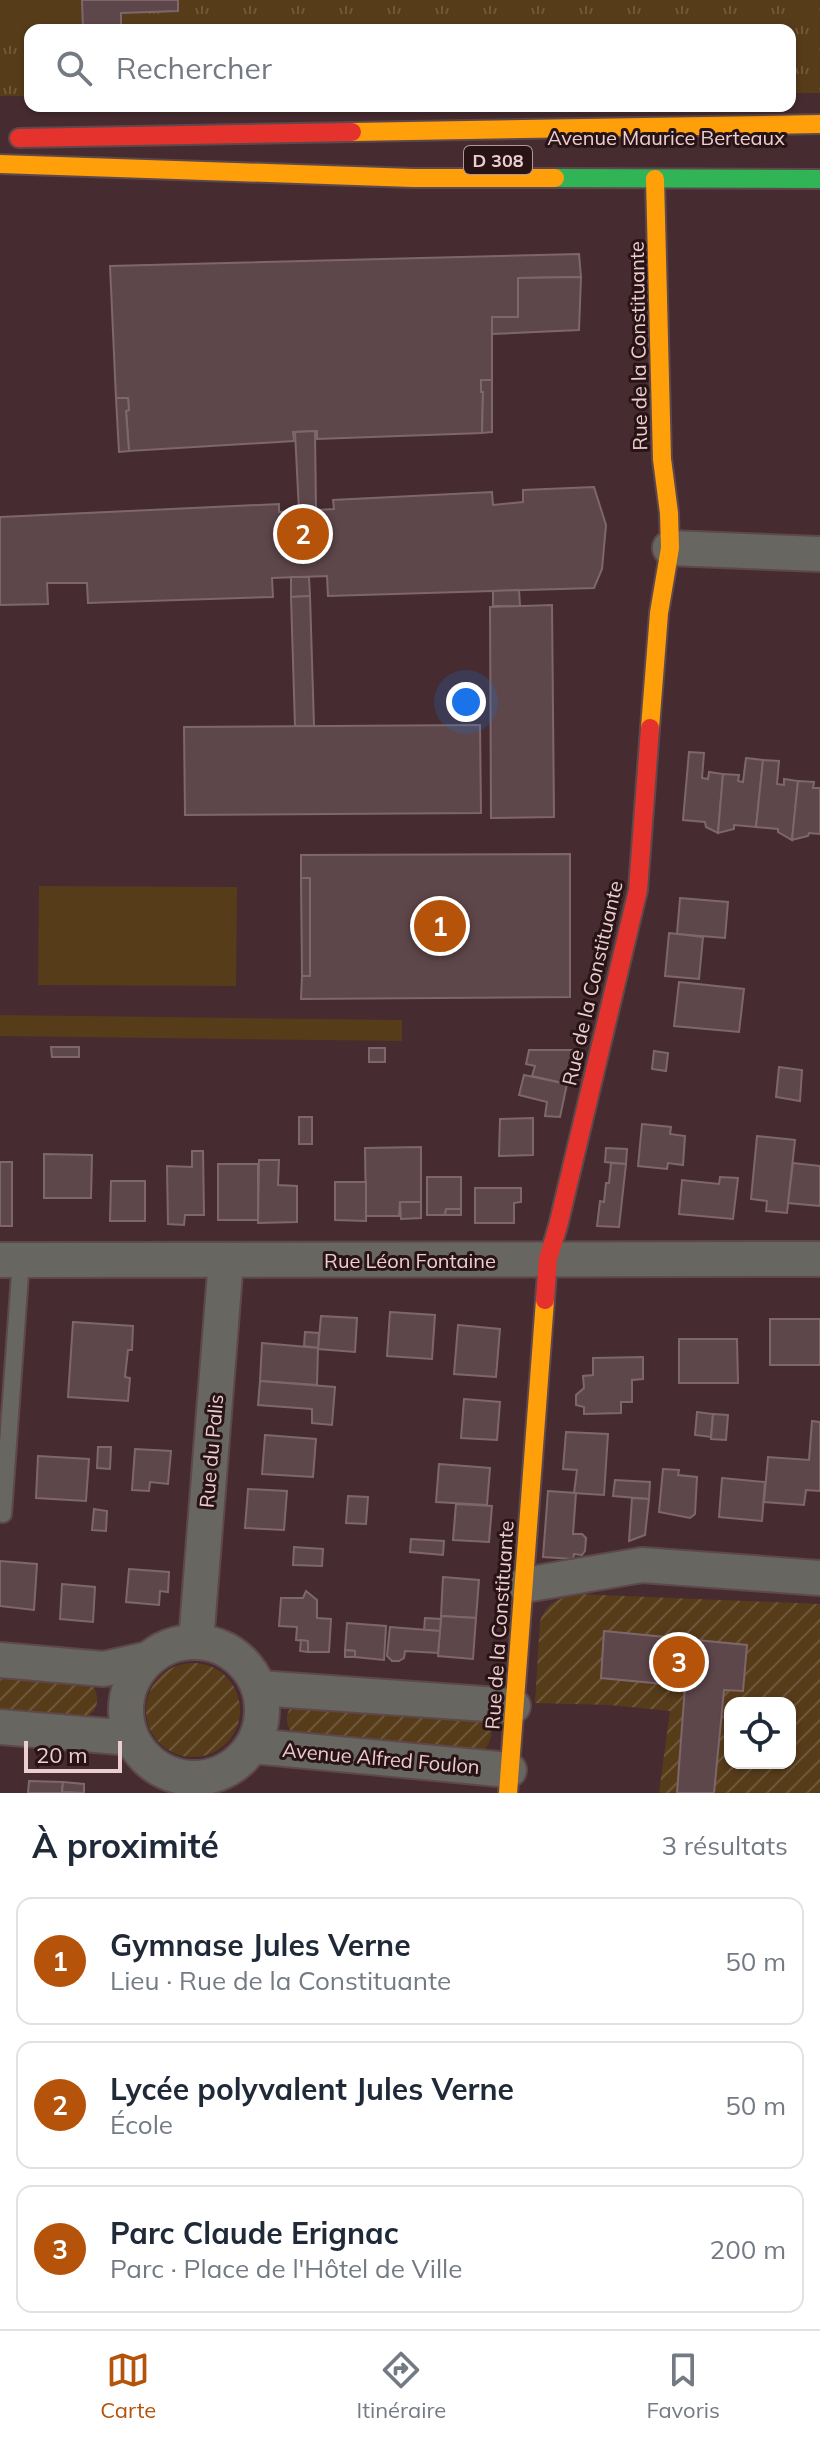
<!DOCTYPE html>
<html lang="fr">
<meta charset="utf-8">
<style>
:root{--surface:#fff;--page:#f6f6f7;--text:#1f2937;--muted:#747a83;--line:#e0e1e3;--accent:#b45309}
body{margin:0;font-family:Mulish,sans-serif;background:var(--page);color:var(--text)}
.controls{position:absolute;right:24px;bottom:24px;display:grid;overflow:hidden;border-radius:16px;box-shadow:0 2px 6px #0004}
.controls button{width:72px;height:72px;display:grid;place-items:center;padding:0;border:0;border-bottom:2px solid var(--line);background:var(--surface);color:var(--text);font:40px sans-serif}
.scale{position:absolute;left:24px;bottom:20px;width:98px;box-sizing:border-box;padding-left:8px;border:4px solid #edced0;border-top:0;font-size:22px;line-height:28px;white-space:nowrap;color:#edced0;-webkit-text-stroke:6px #281315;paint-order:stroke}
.you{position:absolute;left:466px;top:702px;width:28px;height:28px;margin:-20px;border:6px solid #fff;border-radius:50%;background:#1a73e8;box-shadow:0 0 0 12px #1a73e833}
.badge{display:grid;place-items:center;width:52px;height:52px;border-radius:50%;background:var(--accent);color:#fff;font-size:26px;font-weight:700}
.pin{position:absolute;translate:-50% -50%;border:4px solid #fff;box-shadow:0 2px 8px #0006}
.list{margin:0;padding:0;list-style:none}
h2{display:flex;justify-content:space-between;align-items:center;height:104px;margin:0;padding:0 32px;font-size:34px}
h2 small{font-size:26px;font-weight:400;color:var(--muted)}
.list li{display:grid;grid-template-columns:52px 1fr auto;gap:24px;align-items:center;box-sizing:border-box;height:128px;margin:0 16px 16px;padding:0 16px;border:2px solid var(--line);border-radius:16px}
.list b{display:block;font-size:30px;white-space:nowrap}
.list p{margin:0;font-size:26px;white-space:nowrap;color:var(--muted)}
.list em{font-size:26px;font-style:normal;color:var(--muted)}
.icon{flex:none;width:44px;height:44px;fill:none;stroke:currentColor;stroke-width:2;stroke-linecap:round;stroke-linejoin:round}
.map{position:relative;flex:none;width:820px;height:1793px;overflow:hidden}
.search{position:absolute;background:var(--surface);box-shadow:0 2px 6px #0004;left:24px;right:24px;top:24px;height:88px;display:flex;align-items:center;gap:20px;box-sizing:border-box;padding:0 28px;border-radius:16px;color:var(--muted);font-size:30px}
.sheet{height:536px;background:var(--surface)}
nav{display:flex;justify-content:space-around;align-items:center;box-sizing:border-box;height:112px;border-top:2px solid var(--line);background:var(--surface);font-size:22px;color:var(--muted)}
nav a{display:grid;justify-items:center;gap:4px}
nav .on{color:var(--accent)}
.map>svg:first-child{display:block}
.park{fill:url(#park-tufts)}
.garden{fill:url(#garden-furrows);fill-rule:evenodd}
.pitch{fill:#573c1a}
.building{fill:#5e474a;stroke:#7e676a;stroke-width:2}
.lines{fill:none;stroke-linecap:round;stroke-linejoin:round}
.lane-casing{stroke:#5e484b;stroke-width:20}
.street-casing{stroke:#5e484b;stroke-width:38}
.fast-casing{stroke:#5e484b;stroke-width:22}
.slow-casing{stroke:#5e484b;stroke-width:22}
.jam-casing{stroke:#5e484b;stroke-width:22}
.lane{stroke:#676660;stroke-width:16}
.street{stroke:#676660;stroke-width:34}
.fast{stroke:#30b455;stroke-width:18}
.slow{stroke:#ff9f0a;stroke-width:18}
.jam{stroke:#e5322d;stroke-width:18}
.labels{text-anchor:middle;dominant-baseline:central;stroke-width:6;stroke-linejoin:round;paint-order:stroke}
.shield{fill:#281315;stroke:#b29698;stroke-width:2}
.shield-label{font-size:18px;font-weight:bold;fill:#edced0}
.street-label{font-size:20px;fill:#edced0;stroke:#281315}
</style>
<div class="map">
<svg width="820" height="1793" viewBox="0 0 820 1793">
<defs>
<pattern id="park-tufts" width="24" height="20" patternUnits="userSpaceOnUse" patternTransform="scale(2)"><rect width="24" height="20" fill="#573c1a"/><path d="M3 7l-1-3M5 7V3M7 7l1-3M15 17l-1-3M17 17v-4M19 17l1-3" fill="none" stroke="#6f573a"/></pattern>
<pattern id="garden-furrows" width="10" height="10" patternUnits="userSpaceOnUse" patternTransform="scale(2)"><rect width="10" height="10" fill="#573c1a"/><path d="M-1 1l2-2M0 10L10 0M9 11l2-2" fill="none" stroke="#6f573a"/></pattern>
</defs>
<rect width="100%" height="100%" fill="#462c30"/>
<path class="park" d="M0,0h820v93h-30v-63h-760v66h-30z"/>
<g class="garden">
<path d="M576,1594l244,10v189h-161l11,-82 -60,-6 -75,-2 5,-82c8,-19 17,-22 36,-27zM730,1703h60v60h-60z"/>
<circle cx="193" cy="1710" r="47"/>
<path d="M0,1672l92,12c8,13 7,26 -6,33l-86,-3z"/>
<path d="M295,1703l193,16c8,10 2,25 -6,34l-189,-19c-8,-11 -9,-21 2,-31z"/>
</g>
<g class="pitch">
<path d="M0,0h70l-1,30h-39v9l-30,-1z"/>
<path d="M39,886l198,1 -1,99 -198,-1z"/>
<path d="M0,1015l402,5v21l-402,-5z"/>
</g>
<g class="building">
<path d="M82,0h96v11l-57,2v17h-38z"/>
<path d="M579,254l2,23 -63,1v39h-26v63h-11v12h2l-1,41 -165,6v-8l-24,1 1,9 -165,10 -3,-40 3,-1 -1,-12h-12l-6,-132z"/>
<path d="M581,277l-2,53 -87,4v-17h26v-39z"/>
<path d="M481,380h11v52l-10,1 1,-41h-2z"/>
<path d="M116,398h12l1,12 -3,1 3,40 -10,1z"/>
<path d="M315,431l1,79 -17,1 -4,-79z"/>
<path d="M594,487l12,38 -4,44 -8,19 -266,8 -1,-20 -55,2 1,19 -185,6 -1,-20h-40l1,21 -48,1v-88l279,-13v8l55,-3 -1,-9 159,-8 1,13 30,-3v-12z"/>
<path d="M291,577h18l1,19 -19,1z"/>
<path d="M519,590l1,16h-27v-15z"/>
<path d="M310,596l4,130h-19l-4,-129z"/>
<path d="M552,605l2,212 -63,1 -1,-211z"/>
<path d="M480,725l1,88 -296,2 -1,-88z"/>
<path d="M689,752l15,1 -2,25 6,1 1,-7 14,2 -5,59 -12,-6 -1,-5 -22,-2z"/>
<path d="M746,758l17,2 -7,67 -22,-2v4l-16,4 5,-59 16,1 -1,6 5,1z"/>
<path d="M763,760l16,1 -2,23 7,1v-6l14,2 -6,59 -14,-8v-3l-22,-2z"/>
<path d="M798,781l16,1 -1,6h7v46l-11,-1 -1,3 -16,4z"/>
<path d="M570,854v143l-269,2 1,-23h8v-98h-9v-23z"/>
<path d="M301,878h9v98h-8z"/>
<path d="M680,898l48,4 -3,36 -48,-4z"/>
<path d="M669,933l34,4 -4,42 -34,-3z"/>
<path d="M679,982l65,7 -5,43 -65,-6z"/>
<path d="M51,1047h28v10h-27z"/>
<rect x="369" y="1048" width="16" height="14"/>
<path d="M529,1050h46l-8,34 -35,-8 3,-10 -9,-2z"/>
<path d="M654,1051l14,2 -2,18 -14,-2z"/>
<path d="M779,1067l23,3 -2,31 -24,-4z"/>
<path d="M524,1075l43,9 -7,33 -15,-1 2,-14 -28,-7z"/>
<rect x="299" y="1117" width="13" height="27"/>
<path d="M533,1118v37l-34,1 1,-37z"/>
<path d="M642,1124l29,3 -1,7 15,2 -2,29 -15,-2 -1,6 -29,-3z"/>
<path d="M757,1136l38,4 -8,73 -21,-2 1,-10 -16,-2z"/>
<path d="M421,1147v55h-21l-1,14h-33l-1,-68z"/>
<path d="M606,1148l21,1 -1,15 -21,-2z"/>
<path d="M192,1151h11l1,64h-19l-1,10 -16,-1 -1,-58 25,1z"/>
<path d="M44,1154l48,1 -1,43h-47z"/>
<path d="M259,1160h20l-1,25 19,1v36l-39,1z"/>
<rect x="0" y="1162" width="12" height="64"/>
<path d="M611,1163l15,1 -7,63 -22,-1 3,-25 4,1 2,-19h3z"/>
<path d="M793,1163l27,3v40l-32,-3z"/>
<rect x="218" y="1164" width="40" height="56"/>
<path d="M427,1177h34v32h-15l-1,6h-18z"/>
<path d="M720,1177l18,1 -5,41 -54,-5 3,-34 37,4z"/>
<path d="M111,1181h34v40h-35z"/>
<path d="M335,1182h31v39l-31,-1z"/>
<path d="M475,1188h46v14l-7,1v20h-39z"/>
<path d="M400,1202h21v16l-20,1z"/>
<path d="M446,1209h15v6h-16z"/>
<path d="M390,1312l45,3 -3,44 -45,-3z"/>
<path d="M321,1316l36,2 -2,34 -37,-3z"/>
<rect x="770" y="1319" width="50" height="46"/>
<path d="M73,1322l60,4 -1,24h-4l-3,27 5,1 -2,23 -60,-4z"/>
<path d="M458,1325l42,4 -4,48 -42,-3z"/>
<path d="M305,1332l14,1 -1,15 -14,-2z"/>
<path d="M679,1339h58l1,44h-59z"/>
<path d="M262,1343l56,5 -1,37 -57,-4z"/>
<path d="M643,1357v22l-11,1v22h-11v11l-37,1v-7l-8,-2v-10l8,-7 -1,-12 10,-1v-17z"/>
<path d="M260,1381l75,6 -3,38 -20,-2v-14l-54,-4z"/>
<path d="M464,1399l36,3 -3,38 -36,-2z"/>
<path d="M697,1412l16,2 -2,23 -16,-2z"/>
<path d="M713,1414l15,1 -2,25 -15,-1z"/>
<path d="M812,1421l8,1v69l-14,-1 -2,15 -40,-3 4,-45 41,3z"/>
<path d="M566,1432l42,2 -4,61 -30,-2 3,-23 -14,-1z"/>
<path d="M265,1435l51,4 -3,38 -51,-3z"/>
<path d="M98,1447h13l-1,22 -13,-1z"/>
<path d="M135,1449l36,2 -3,33 -18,-2 -1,9 -17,-1z"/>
<path d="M38,1456l51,3 -3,42 -50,-3z"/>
<path d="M439,1464l51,4 -3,37 -51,-3z"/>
<path d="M663,1469l16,1 -1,5 19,2 -2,37 -5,4 -31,-6z"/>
<path d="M722,1478l43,4 -3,39 -43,-4z"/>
<path d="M615,1480l35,2 -1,17 -36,-3z"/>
<path d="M248,1489l39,2 -3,39 -39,-2z"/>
<path d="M548,1491l28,2 -3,41h9l4,4 -1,13 -3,4 -8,-1 -1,5 -30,-2z"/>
<path d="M348,1496l20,1 -2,27 -20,-1z"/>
<path d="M632,1498l17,1 -4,36 -16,6z"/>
<path d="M456,1504l36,2 -3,36 -36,-2z"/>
<path d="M94,1509l13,2 -1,20 -14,-1z"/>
<path d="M411,1539l33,2 -1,14 -33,-3z"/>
<path d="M294,1547l29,2 -1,17 -29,-1z"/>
<path d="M0,1561l37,3 -3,46 -34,-4z"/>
<path d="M129,1569l40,3 -1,20 -8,-1 -1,14 -33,-3z"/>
<path d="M443,1577l36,3 -3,38 -35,-2z"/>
<path d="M62,1584l33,3 -2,35 -33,-3z"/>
<path d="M306,1591l11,9v18l14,1 -2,33h-21v-11l-12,-1 1,-13 -18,-1 2,-28h22z"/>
<path d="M441,1616l35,2 -3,41 -35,-3z"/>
<path d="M425,1618l16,1 -1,12 -16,-1z"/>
<path d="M347,1623l39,3 -2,34 -29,-3v-6l-10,-1z"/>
<path d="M390,1627l50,4 -2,22 -33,-2 -1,7 -5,3h-7l-5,-5z"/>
<path d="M604,1631l143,14 -4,46 -19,-1 -10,103h-37l8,-107 -84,-8z"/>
<path d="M301,1640l7,1v11l-8,-1z"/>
<path d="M345,1650l10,1v6h-10z"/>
<path d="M29,1781l34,1 -1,10 22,1h-56z"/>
<path d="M63,1782l21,2v9l-22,-1z"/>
</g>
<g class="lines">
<g class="lane-casing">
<path id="lane" d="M3,1514l18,-254"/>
</g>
<g class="street-casing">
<g id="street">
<path d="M670,548l150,6"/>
<path d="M0,1260l820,-1"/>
<path d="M525,1585l117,-20 178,13"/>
<path d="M196,1642l30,-382"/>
<circle cx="194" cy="1710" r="68"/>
<path d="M0,1660l104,9 44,-10"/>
<path d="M259,1688l254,18"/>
<path d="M0,1727l131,11"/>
<path d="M253,1746l256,24"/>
</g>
</g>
<g class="fast-casing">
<path id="fast" d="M555,178l265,1"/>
</g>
<g class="slow-casing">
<g id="slow">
<path d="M352,132l468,-8"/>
<path d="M0,164l413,14h142"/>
<path d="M650,728l9,-115 11,-65 -1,-35 -7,-54 -7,-280"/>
<path d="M508,1793l37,-493"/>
</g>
</g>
<g class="jam-casing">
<g id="jam">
<path d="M19,138l333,-6"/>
<path d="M545,1300l3,-41 10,-33 80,-336 12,-162"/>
</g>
</g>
<use href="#lane" class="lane"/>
<use href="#street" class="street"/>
<use href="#fast" class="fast"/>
<use href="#slow" class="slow"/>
<use href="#jam" class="jam"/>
</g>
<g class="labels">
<rect class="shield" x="464" y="146" width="68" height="28" rx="6"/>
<g class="shield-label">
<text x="498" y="160">D 308</text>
</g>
<g class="street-label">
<text x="666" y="137">Avenue Maurice Berteaux</text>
<text transform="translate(638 346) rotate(-91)">Rue de la Constituante</text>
<text transform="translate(592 983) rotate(-77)">Rue de la Constituante</text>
<text x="410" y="1260">Rue Léon Fontaine</text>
<text transform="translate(211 1451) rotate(-85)">Rue du Palis</text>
<text transform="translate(499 1625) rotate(-86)">Rue de la Constituante</text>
<text transform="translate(381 1758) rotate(5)">Avenue Alfred Foulon</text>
</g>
</g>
</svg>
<div class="controls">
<button><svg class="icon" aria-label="locate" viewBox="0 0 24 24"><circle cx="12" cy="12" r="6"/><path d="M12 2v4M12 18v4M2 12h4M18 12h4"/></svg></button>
</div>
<div class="scale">20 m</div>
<div class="you"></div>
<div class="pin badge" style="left:440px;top:926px">1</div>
<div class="pin badge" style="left:303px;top:534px">2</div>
<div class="pin badge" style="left:679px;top:1662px">3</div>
<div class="search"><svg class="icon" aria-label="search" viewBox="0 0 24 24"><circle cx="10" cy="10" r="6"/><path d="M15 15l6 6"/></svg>Rechercher</div>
</div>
<section class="sheet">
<h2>À proximité<small>3 résultats</small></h2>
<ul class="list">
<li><span class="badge">1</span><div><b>Gymnase Jules Verne</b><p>Lieu · Rue de la Constituante</p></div><em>50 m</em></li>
<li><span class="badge">2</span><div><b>Lycée polyvalent Jules Verne</b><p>École</p></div><em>50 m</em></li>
<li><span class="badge">3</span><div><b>Parc Claude Erignac</b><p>Parc · Place de l'Hôtel de Ville</p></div><em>200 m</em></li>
</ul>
</section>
<nav>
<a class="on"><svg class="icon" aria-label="map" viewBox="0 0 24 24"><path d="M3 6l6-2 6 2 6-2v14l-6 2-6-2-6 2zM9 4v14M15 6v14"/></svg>Carte</a>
<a><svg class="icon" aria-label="directions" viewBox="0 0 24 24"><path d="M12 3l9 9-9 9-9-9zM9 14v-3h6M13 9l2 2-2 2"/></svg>Itinéraire</a>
<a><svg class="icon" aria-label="saved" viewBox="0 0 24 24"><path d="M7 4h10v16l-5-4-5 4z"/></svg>Favoris</a>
</nav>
